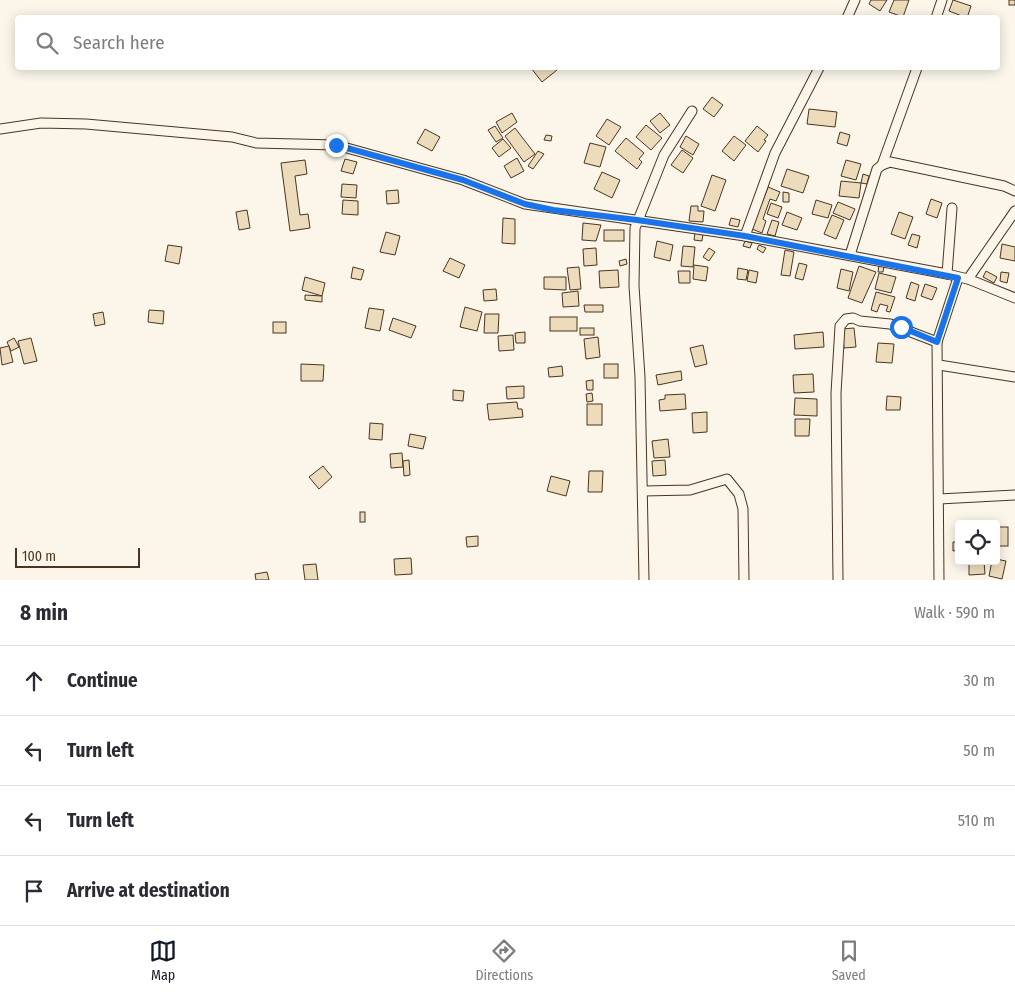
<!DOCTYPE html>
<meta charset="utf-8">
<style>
:root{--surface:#fff;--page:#f7f7f7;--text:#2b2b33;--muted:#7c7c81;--line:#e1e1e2;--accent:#111827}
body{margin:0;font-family:"Fira Sans Condensed",sans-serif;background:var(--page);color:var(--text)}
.controls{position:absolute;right:15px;bottom:15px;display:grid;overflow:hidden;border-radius:5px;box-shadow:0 2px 12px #0003}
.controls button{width:45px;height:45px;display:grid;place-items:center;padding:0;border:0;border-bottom:1px solid var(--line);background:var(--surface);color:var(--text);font:25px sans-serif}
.scale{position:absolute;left:15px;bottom:12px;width:125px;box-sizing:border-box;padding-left:5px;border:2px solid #4a3520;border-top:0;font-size:14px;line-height:18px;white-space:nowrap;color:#4a3520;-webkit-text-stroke:4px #fbf6e9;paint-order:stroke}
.stop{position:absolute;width:15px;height:15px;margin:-11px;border:4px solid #1a73e8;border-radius:50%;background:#fff}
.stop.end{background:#1a73e8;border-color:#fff;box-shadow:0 1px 5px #0008}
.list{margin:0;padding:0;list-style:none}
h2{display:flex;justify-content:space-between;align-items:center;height:65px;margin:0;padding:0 20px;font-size:21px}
h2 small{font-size:16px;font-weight:400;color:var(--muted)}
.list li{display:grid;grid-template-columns:32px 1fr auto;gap:15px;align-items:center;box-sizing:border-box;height:70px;padding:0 20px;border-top:1px solid var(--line)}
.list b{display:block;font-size:19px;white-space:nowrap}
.list em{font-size:16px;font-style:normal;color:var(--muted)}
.icon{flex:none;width:28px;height:28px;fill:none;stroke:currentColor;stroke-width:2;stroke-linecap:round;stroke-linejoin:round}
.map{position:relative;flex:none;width:1015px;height:580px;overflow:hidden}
.search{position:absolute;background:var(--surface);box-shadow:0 2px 12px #0003;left:15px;right:15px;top:15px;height:55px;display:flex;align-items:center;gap:12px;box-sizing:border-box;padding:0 18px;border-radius:5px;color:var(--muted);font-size:19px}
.sheet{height:345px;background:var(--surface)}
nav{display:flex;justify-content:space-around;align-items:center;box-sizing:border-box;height:70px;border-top:1px solid var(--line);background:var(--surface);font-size:14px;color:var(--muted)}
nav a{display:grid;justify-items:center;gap:2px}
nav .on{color:var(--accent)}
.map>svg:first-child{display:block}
.building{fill:#ecdcbc;stroke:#4a3520}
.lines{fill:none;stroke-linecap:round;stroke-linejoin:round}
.minor-casing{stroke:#4a3520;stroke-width:11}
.minor{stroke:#fbf6e9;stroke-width:9}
.route{stroke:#1a73e8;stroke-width:6}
</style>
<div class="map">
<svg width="1015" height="580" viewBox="0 0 1015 580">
<rect width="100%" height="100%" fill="#fbf6e9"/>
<g class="building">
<path d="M871,0h16l-7,11 -11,-7z"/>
<path d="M894,0h15l-6,17 -14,-5z"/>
<path d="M953,0l18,6 -4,12 -18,-7z"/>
<rect x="1009" y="0" width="6" height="5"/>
<path d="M531,68h24l2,2 -15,12z"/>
<path d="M712,97l11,8 -9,12 -11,-8z"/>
<path d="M809,109l28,3 -2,15 -28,-3z"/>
<path d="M512,113l5,9 -15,11 -6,-11z"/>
<path d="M660,113l10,12 -10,8 -10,-12z"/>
<path d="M607,119l14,8 -12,18 -13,-9z"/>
<path d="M646,125l16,13 -11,12 -15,-13z"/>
<path d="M495,126l8,12 -7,4 -8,-12z"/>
<path d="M757,126l11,9 -4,5 2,1 -8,11 -13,-11z"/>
<path d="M515,128l20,26 -11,8 -19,-26z"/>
<path d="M425,129l15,8 -8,14 -15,-8z"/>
<path d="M840,132l10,3 -3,11 -10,-3z"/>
<path d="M546,135l6,1 -1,5 -7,-1z"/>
<path d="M686,136l13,8 -6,11 -13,-8z"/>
<path d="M734,136l12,9 -12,16 -12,-10z"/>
<path d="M626,138l18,15 -5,6 3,3 -5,7 -22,-18z"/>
<path d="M503,139l8,9 -12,9 -7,-9z"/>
<path d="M590,143l16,4 -6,20 -16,-4z"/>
<path d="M682,150l11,8 -10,15 -12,-8z"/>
<path d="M538,151l6,3 -11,15 -5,-3z"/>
<path d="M517,158l7,13 -13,7 -7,-12z"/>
<path d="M345,159l12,3 -4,12 -12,-3z"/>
<path d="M305,160l2,14 -12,2 5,39 8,-1 2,14 -20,3 -9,-68z"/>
<path d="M846,160l15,4 -5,16 -15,-4z"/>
<path d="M787,169l22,7 -6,17 -22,-7z"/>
<path d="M602,172l18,8 -8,18 -18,-9z"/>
<path d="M863,174l6,2 -2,8 -6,-1z"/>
<path d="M712,175l14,5 -11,31 -14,-5z"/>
<path d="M841,181l20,2 -2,15 -20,-2z"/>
<path d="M342,184l15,1 -1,13 -15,-1z"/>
<path d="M768,187l12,5 -4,9 -6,-2 -7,20 3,2 -4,12 -10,-4z"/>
<path d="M398,190l1,13 -12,1 -1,-13z"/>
<path d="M783,192l6,1v9h-6z"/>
<path d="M931,199l11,4 -5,15 -11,-4z"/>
<path d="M343,200l15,1v14l-16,-1z"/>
<path d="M816,200l16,5 -4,13 -16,-4z"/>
<path d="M838,202l17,7 -5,11 -17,-7z"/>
<path d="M771,203l11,4 -4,11 -11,-4z"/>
<path d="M691,206h7v5h6l-1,11 -14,-1z"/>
<path d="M247,210l3,18 -11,2 -3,-18z"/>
<path d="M787,212l15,6 -5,12 -15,-5z"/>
<path d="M899,212l14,5 -8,22 -14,-5z"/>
<path d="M832,215l12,5 -8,19 -12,-5z"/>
<path d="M503,218l12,1v25l-13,-1z"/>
<path d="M731,218l9,2 -2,7 -9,-2z"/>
<path d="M772,220l7,2 -4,14 -8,-2z"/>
<path d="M583,223l18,2 -5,16 -14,-1z"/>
<rect x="604" y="230" width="20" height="11"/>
<path d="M386,232l14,4 -5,19 -15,-3z"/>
<path d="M695,233l8,1 -1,7 -8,-1z"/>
<path d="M912,234l8,2 -3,12 -9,-3z"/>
<path d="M657,241l16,4 -3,16 -16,-4z"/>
<path d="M745,241l7,2 -2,5 -7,-2z"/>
<path d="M1002,244l13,3v14l-15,-3z"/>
<path d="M168,245l14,2 -3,17 -14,-3z"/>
<path d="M759,245l7,3 -3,5 -6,-4z"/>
<path d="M683,246l12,1 -2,20 -12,-1z"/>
<path d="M596,248l1,17 -13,1 -1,-17z"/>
<path d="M709,248l6,4 -6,9 -6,-4z"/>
<path d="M785,250l9,2 -4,24 -9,-1z"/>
<path d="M450,258l15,7 -6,13 -16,-7z"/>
<path d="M626,259l1,5 -7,2 -1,-5z"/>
<path d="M799,263l8,2 -4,15 -8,-2z"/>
<path d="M694,265l14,2 -2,14 -13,-2z"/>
<path d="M879,265l5,1 -1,6h-5z"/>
<path d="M859,266l17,6 -14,31 -14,-5z"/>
<path d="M353,267l11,3 -3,10 -10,-2z"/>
<path d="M579,267l2,22 -11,1 -3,-22z"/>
<path d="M738,268l10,2 -2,10 -9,-1z"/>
<path d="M841,269l12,3 -4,19 -12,-3z"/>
<path d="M618,270l1,17 -19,1 -1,-17z"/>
<path d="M749,270l9,2 -2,11 -9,-2z"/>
<path d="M678,271h12v12h-11z"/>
<path d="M986,271l11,6 -3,6 -11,-6z"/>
<path d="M1001,272l8,1 -2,10 -7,-2z"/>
<path d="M879,273l17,4 -5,16 -16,-4z"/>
<path d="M305,277l20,6 -3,13 -20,-6z"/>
<path d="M544,277h22v13l-22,-1z"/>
<path d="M911,282l8,3 -4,16 -9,-3z"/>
<path d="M925,284l12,4 -5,12 -11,-4z"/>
<path d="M496,289l1,11 -13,1 -1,-11z"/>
<path d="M578,291l1,15 -16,1 -1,-14z"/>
<path d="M876,292l19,5 -5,15 -4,-1 2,-5 -8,-2 -3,8 -6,-2z"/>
<path d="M305,295l17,1v6l-17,-2z"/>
<path d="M584,305h19v7h-18z"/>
<path d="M465,307l17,5 -5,19 -17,-4z"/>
<path d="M369,308l15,2 -4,21 -15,-3z"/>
<path d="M149,310l15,1 -1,13 -15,-2z"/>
<path d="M103,312l2,12 -10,2 -2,-12z"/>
<path d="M485,314h14l-1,19h-14z"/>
<rect x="550" y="317" width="27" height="14"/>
<path d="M393,318l23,8 -5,12 -22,-8z"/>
<rect x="273" y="322" width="13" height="11"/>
<rect x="580" y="328" width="14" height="7"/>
<path d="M854,328l2,19 -12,1 -2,-19z"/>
<path d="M525,332v11h-9l-1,-10z"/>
<path d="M823,332l1,15 -29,2 -1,-14z"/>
<path d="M513,335l1,15 -15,1 -1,-15z"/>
<path d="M598,337l2,20 -14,2 -2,-20z"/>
<path d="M14,338l5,9 -8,4 -4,-9z"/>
<path d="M31,338l6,23 -13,3 -6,-23z"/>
<path d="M878,343l16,1 -2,19 -16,-1z"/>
<path d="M703,345l4,19 -12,3 -5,-19z"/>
<path d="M9,346l4,16 -11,3 -2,-17z"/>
<path d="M301,364l23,1 -1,16h-22z"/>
<rect x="604" y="364" width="14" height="14"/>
<path d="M562,366l1,10 -14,1 -1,-9z"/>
<path d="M681,371l1,9 -24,5 -2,-10z"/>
<path d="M813,374l1,18 -20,1 -1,-18z"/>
<path d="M593,380v10h-6l-1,-9z"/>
<path d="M524,386v12l-17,1 -1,-12z"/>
<path d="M453,390l11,1 -1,10 -10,-1z"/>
<path d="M592,393l1,8 -6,1 -1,-8z"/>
<path d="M685,394l1,15 -26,2 -1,-11 6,-1v-4z"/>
<path d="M887,396l14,1 -1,13h-14z"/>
<path d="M795,398l22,1v17l-23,-1z"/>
<path d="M517,402l1,7h4l1,8 -34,3 -2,-16z"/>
<rect x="587" y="404" width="15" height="21"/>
<path d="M707,412v20l-14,1 -1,-20z"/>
<path d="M795,419h15l-1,17h-14z"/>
<path d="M370,423l13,1 -1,16 -13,-1z"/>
<path d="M410,434l16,3 -3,12 -15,-3z"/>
<path d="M668,439l2,18 -16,1 -2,-17z"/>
<path d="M402,453l1,14 -12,1 -1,-14z"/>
<path d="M409,460l1,15 -6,1 -1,-15z"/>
<path d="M665,460l1,15 -13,1 -1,-15z"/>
<path d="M323,466l9,11 -13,12 -10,-12z"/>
<path d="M589,471h14l-1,21h-14z"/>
<path d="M551,476l19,5 -4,15 -19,-5z"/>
<rect x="360" y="512" width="5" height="10"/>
<rect x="996" y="527" width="12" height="19"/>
<path d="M478,536v10l-11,1 -1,-10z"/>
<path d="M958,537l1,13 -6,1v-9h5z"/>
<path d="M411,558l1,16 -17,1 -1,-16z"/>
<path d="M996,559l10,2 -4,18 -13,-3 3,-15h4z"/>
<path d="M969,561h15l1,13 -16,1z"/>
<path d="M316,564l2,16h-13l-2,-15z"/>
<path d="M267,572l2,8h-13l-1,-6z"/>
</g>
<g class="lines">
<g class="minor-casing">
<g id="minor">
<path d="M847,18l8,-18"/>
<path d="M936,18l6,-18"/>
<path d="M0,129l41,-6 45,1 146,13 24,6 80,2 127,35 62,24 220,32 202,38 21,5 47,19"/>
<path d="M882,165l35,-97"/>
<path d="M745,236l30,-83 44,-85"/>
<path d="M850,255l27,-86 5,-4 8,-3 114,24 11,5"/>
<path d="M947,274l5,-66"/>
<path d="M968,279l47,-68"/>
<path d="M939,365l76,12"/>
<path d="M643,491l47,-1 37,-11 12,15 4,15 1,71"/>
<path d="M939,499l76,-4"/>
<path d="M644,580l-4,-203 -6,-91 1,-58 29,-73 28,-44"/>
<path d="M838,580l-2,-187 4,-67 6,-7 7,-1 7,3 30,3 47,18"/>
<path d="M939,580l-2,-238 21,-64"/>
</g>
</g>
<use href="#minor" class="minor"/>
</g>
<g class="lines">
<path class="route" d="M336,145l127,35 62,24 28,6 84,10 108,16 213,42 -21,64 -36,-15"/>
</g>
</svg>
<div class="controls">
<button><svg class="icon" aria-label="locate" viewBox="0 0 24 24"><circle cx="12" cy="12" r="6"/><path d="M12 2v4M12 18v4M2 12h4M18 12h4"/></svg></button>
</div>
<div class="scale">100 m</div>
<div class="stop" style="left:901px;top:327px"></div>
<div class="stop end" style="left:336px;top:145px"></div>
<div class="search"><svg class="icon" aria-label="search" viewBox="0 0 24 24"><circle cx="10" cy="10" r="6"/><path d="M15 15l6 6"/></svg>Search here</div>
</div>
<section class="sheet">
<h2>8 min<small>Walk · 590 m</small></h2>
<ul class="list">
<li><svg class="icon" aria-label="ahead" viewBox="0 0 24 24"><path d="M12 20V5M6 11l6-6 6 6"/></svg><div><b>Continue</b></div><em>30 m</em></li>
<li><svg class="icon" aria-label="left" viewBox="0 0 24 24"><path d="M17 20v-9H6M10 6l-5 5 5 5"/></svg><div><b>Turn left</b></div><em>50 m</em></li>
<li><svg class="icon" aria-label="left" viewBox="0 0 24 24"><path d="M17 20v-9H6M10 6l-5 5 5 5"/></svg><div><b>Turn left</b></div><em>510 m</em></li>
<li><svg class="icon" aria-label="arrive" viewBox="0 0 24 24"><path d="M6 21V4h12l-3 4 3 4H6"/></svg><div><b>Arrive at destination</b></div></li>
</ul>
</section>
<nav>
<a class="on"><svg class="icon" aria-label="map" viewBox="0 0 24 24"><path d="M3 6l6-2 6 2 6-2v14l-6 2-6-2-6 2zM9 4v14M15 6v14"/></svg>Map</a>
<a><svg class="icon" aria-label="directions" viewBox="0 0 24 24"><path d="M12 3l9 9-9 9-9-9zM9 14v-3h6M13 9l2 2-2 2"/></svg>Directions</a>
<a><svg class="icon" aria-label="saved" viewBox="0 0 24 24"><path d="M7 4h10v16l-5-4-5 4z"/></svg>Saved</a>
</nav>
